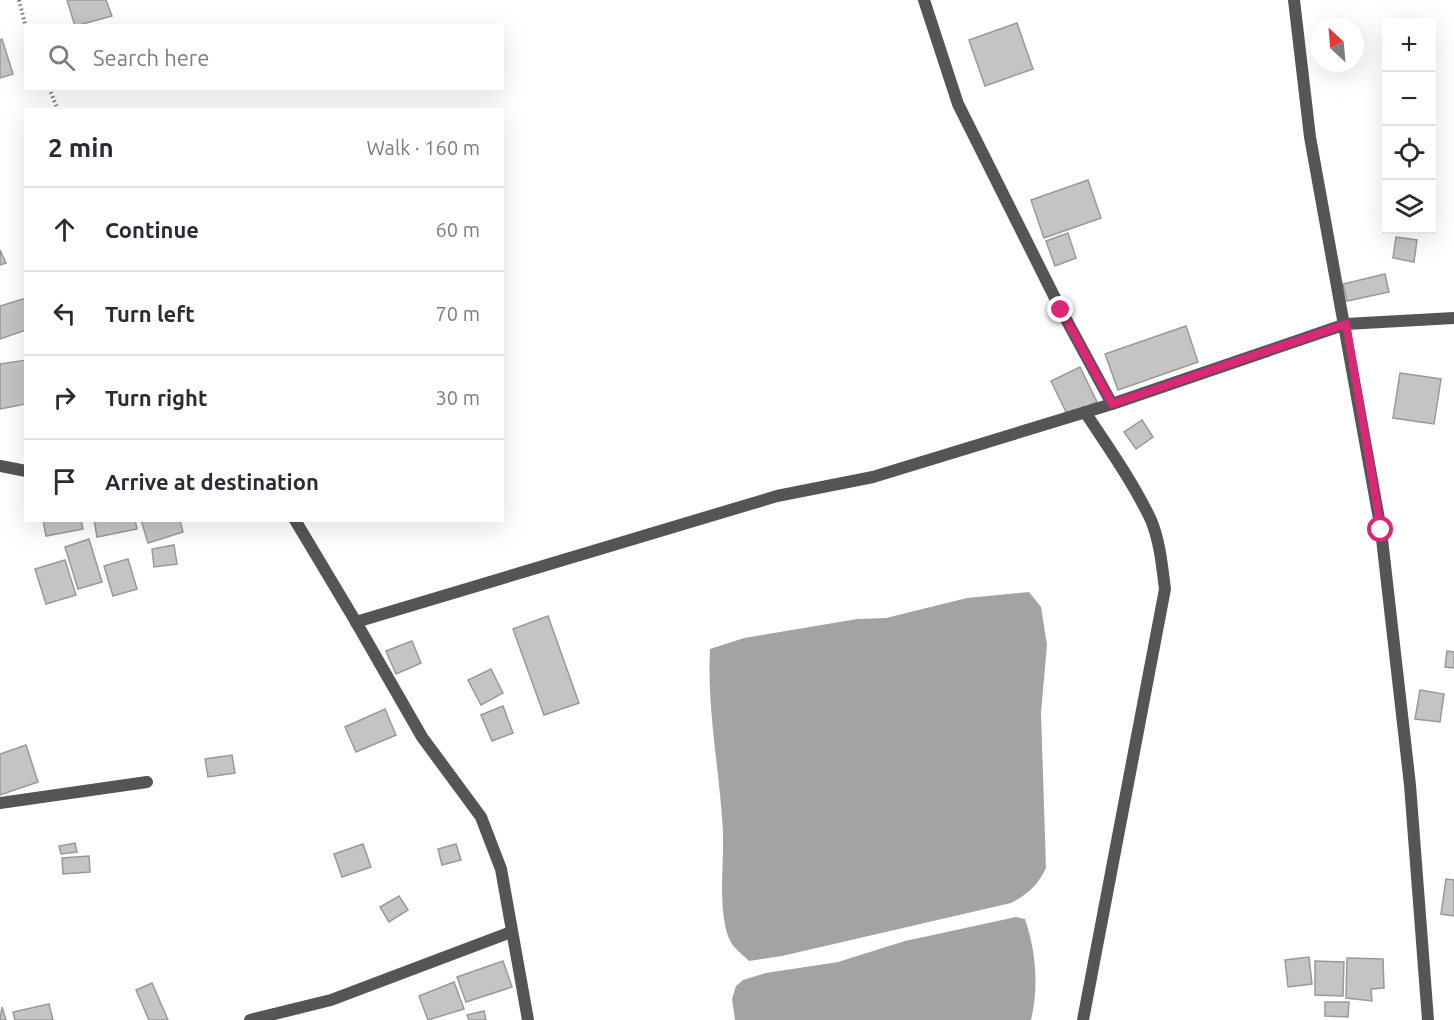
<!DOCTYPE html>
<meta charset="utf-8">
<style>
:root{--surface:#fff;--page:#f2f2f3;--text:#2b2b33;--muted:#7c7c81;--line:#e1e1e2}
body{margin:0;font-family:Ubuntu,sans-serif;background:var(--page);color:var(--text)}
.controls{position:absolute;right:18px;top:18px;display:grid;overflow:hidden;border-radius:0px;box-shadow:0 6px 24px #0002}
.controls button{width:54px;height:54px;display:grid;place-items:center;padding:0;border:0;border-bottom:2px solid var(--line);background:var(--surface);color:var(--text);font:30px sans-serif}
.compass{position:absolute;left:1310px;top:18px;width:54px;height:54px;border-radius:50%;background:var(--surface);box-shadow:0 6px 24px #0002;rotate:334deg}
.stop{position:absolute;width:18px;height:18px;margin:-14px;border:4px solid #db2777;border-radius:50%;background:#fff}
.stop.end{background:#db2777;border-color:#fff;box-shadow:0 2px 6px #0008}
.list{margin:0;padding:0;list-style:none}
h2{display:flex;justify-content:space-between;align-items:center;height:78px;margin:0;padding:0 24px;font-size:26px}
h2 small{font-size:20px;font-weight:400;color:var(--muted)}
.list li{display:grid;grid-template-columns:39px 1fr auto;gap:18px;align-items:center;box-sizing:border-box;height:84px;padding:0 24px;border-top:2px solid var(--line)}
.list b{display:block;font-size:22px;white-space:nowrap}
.list em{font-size:20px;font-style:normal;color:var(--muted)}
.icon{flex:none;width:33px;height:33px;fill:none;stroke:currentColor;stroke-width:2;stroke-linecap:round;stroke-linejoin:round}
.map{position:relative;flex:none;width:1454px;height:1020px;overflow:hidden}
.search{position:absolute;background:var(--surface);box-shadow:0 6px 24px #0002;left:24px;top:24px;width:480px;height:66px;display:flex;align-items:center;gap:15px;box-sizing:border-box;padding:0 21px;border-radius:0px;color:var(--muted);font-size:22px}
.panel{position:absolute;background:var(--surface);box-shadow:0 6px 24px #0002;left:24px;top:108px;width:480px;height:414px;border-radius:0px}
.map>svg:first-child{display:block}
.water{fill:#a3a3a3}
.building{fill:#c4c4c4;stroke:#999;stroke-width:1.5}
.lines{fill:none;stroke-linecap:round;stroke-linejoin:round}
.path{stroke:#777;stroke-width:4;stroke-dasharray:1.5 3;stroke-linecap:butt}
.street{stroke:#555;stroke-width:12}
.route{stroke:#db2777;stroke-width:8}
</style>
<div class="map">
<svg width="1454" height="1020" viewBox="0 0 1454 1020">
<rect width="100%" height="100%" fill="#fff"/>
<g class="water">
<path d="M1029,592l12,15 6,38 -6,68 5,155c-8,17 -18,26 -35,35l-229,53 -33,5c-10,-10 -18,-14 -22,-28 -10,-37 -1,-78 -5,-115 -4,-56 -15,-113 -12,-169l34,-11 113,-19 29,-1 81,-20z"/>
<path d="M1016,917l9,2c11,32 14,68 6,101h-296l-3,-21 4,-13 7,-6 23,-7 72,-11 67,-21z"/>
</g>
<g class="building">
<path d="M67,0h39l6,16 -37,10z"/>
<path d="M1017,23l16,46 -48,17 -16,-46z"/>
<path d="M2,39l11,35 -13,4v-38z"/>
<path d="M1088,180l13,38 -57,20 -13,-38z"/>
<path d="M1068,233l8,25 -21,8 -9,-25z"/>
<path d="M1396,237l21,3 -3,22 -21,-4z"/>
<path d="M0,250l6,13 -6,2z"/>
<path d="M1385,274l4,18 -42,9 -4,-17z"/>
<path d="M26,298v32l-26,9v-33z"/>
<path d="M1186,326l12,36 -80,28 -13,-36z"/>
<path d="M26,360v44l-26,5v-45z"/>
<path d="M1080,367l17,35 -29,14 -17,-35z"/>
<path d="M1400,373l41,6 -7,45 -41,-6z"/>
<path d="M1142,420l11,17 -17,12 -12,-17z"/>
<path d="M43,520h38l2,9 -37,7z"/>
<path d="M94,520h41l2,9 -40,8z"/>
<path d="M141,520h39l3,12 -35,11z"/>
<path d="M89,539l13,43 -24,7 -13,-42z"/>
<path d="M174,545l3,19 -23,3 -2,-18z"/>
<path d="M128,559l9,30 -24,7 -9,-30z"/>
<path d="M65,560l11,35 -30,9 -11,-35z"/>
<path d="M548,616l31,87 -35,12 -31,-86z"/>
<path d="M412,641l9,22 -25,11 -10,-23z"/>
<path d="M1447,651l7,1v16l-9,-1z"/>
<path d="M491,669l12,24 -22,12 -13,-25z"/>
<path d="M1420,690l24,4 -4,28 -25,-3z"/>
<path d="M503,706l10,27 -21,8 -11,-26z"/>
<path d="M385,709l11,26 -40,17 -11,-25z"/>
<path d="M26,745l12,37 -38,13v-41z"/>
<path d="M232,755l3,18 -27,4 -3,-18z"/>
<path d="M75,843l2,9 -16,2 -2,-8z"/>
<path d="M363,844l8,23 -29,10 -8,-23z"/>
<path d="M456,844l5,16 -19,5 -4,-16z"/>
<path d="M89,856l1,16 -27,2 -1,-16z"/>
<path d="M1446,879l8,1v36l-13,-2z"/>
<path d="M399,896l9,14 -19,12 -9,-15z"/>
<path d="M1309,957l3,27 -24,3 -3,-27z"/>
<path d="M1347,958l36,1 1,29 -13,1 1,12 -26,-3z"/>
<path d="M503,961l9,26 -46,15 -9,-25z"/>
<path d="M1315,961l29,1 -1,34 -28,-1z"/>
<path d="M454,982l10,27 -36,11 -9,-24z"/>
<path d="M152,983l16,37h-19l-13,-30z"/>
<path d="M1325,1002h24l-1,15 -23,-1z"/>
<path d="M49,1004l4,16h-38l-2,-8z"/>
<path d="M2,1007l4,13h-6z"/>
<path d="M484,1011l2,9h-17l-2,-5z"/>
</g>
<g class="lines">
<g class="path">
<path d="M19,0l7,28"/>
<path d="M49,88l9,22"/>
</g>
<g class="street">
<path d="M924,0l34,104 103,206 51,94"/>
<path d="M1294,0l16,137 71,393 29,255 18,235"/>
<path d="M0,466l26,5"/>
<path d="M295,520l61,102 421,-126 96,-19 239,-73 234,-80 108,-6"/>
<path d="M356,622l66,115 59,80 20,52 27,151"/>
<path d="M0,803l147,-21"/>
<path d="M250,1020l81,-20 180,-68"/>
<path d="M1083,1020l82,-431c-3,-23 -5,-47 -14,-69 -18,-38 -43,-73 -66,-108"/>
</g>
</g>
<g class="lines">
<path class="route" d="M1061,310l51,94 234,-80 35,206"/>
</g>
</svg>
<div class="controls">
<button>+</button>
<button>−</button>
<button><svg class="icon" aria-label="locate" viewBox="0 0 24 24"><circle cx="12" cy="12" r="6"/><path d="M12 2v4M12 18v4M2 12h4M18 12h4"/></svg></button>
<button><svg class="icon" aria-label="layers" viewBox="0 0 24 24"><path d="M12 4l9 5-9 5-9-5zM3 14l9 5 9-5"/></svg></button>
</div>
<svg class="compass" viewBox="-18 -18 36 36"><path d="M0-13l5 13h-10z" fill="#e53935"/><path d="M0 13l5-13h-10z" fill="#7c7c81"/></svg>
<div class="stop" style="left:1381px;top:530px"></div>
<div class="stop end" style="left:1061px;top:310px"></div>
<div class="search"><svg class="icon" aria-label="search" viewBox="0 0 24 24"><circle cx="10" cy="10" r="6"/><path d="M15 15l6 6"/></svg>Search here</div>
<section class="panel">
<h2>2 min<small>Walk · 160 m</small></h2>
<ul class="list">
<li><svg class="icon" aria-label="ahead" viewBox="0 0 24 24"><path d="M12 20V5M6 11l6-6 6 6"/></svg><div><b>Continue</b></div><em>60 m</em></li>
<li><svg class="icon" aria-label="left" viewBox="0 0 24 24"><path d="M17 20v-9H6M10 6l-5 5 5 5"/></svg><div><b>Turn left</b></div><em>70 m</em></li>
<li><svg class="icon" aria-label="right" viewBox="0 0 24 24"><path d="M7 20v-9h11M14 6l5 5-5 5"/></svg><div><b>Turn right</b></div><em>30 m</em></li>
<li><svg class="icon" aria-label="arrive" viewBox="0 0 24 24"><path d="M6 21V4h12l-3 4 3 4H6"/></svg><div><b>Arrive at destination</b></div></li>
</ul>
</section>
</div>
